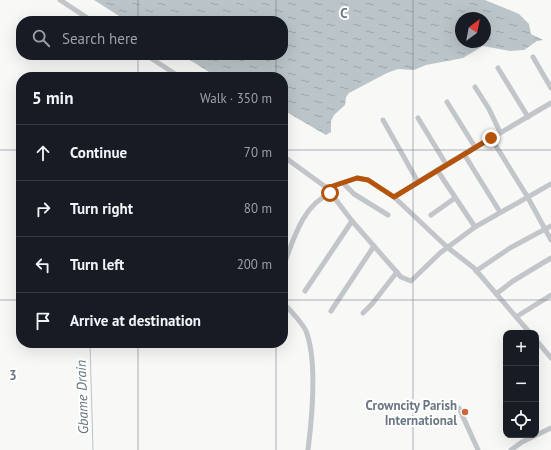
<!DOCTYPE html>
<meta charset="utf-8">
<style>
:root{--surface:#171b24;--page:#20242c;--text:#f1f3f6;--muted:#9ea1a6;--line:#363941}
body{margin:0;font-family:"PT Sans",sans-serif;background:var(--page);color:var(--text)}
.controls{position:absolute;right:12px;bottom:12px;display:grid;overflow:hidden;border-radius:8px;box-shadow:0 4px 16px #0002}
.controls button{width:36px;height:36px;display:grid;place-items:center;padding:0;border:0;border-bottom:1px solid var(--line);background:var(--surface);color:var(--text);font:20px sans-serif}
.compass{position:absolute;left:455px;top:12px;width:36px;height:36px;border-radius:50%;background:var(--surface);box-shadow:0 4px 16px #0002;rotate:32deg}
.stop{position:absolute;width:12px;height:12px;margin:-9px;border:3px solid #b45309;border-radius:50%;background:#fff}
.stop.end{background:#b45309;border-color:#fff;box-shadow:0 1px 4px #0008}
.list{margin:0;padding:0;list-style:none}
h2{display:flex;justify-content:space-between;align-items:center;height:52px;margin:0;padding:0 16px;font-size:17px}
h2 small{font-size:13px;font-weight:400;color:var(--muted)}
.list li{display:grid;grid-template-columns:26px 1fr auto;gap:12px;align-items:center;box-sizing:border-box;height:56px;padding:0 16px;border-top:1px solid var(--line)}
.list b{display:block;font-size:15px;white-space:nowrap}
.list em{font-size:13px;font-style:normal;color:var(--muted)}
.icon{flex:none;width:22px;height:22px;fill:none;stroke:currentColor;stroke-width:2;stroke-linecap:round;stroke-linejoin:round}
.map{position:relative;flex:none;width:551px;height:450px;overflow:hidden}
.search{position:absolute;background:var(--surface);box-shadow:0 4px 16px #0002;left:16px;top:16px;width:272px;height:44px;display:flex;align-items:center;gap:10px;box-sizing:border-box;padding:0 14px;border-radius:16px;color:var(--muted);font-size:15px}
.panel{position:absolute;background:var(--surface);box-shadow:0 4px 16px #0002;left:16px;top:72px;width:272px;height:276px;border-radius:16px}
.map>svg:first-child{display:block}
.water{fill:url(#water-ripples);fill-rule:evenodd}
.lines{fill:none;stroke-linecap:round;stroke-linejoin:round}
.stream{stroke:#bbc4c8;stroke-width:1}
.minor{stroke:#c2c5c9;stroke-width:5}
.route{stroke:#b45309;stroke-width:5}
.grid{fill:none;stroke:#6a7783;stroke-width:1;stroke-opacity:0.55}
.poi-dot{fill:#d1643c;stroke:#fff;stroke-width:1.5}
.labels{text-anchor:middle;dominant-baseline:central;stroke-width:4;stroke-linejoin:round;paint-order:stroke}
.poi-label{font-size:13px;font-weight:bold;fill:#6a7783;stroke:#fff;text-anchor:end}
.water-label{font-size:14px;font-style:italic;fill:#66777f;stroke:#fff}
.grid-label{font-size:13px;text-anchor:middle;font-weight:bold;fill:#6a7783;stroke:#fff;stroke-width:4;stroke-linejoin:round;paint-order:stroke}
</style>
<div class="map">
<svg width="551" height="450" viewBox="0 0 551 450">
<defs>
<pattern id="water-ripples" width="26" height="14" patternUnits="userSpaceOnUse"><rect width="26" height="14" fill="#bbc4c8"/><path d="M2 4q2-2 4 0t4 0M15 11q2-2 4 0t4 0" fill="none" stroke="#9ca4a8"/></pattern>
</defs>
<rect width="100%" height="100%" fill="#f8f8f6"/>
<path class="water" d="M94,0h391l34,14 10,10 2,10 12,6 -6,1 -13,9 -14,1 -27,-5 -20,12 -37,7 -12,5 -16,-1 -11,4 -38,20 -3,4 -1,8 -11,10 -3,6v11l-5,3 -43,-25v-33h-66l-35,-22h101v-34h-156zM461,18h24v24h-24z"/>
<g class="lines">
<path class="stream" d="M90,343l3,107"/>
<g class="minor">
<path d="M60,0l32,21"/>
<path d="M146,55l34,22"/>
<path d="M533,57l18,31"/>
<path d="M498,68l30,49"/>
<path d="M475,87l14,22 11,23"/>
<path d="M447,102l28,45"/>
<path d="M418,118l28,46"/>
<path d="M383,120l35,62"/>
<path d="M491,138l36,58 24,44"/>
<path d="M464,154l36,58"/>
<path d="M283,156l44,32 30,-10 11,2 26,17 53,50 27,21 56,65"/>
<path d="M437,170l38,57"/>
<path d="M343,183l11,11 34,21"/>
<path d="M327,188l25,33 49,56 10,4 29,-28 35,-26 76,-43"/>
<path d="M394,197l43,-27 114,-67"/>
<path d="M431,215l24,-17"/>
<path d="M283,267c10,-26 19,-62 48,-74"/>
<path d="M476,271l34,-23 41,-22"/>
<path d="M305,291l47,-70"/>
<path d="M496,294l17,-13 38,-23"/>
<path d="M283,303c8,8 18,18 23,28 12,31 6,87 2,119"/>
<path d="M331,311l43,-65"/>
<path d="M363,313l9,-9 25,-32"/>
<path d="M516,317l35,-22"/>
<path d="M536,340l15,18"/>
<path d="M459,408l19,42"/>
<path d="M511,450l11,-8 29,-14"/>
</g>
</g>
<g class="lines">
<path class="route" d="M330,193l-3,-5 30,-10 11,2 26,17 97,-59"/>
</g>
<path class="grid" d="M138,0v21M276,0v21M413,0v450M138,55v22M276,55v22M0,150h21M283,150h268M0,300h21M283,300h268M138,343v107M276,343v107"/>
<circle class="poi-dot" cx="465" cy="412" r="4"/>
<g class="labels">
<g class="poi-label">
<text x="457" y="405">Crowncity Parish<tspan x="457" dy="15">International</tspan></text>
</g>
<g class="water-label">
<text transform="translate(82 397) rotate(-92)">Gbame Drain</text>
</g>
</g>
<g class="grid-label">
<text x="344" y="18">C</text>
<text x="13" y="380">3</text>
</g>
</svg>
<div class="controls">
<button>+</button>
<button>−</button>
<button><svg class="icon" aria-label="locate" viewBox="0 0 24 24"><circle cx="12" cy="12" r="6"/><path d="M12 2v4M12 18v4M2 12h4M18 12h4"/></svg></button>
</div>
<svg class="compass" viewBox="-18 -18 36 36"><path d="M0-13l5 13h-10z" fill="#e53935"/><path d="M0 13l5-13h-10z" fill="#9ea1a6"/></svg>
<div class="stop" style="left:330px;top:193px"></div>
<div class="stop end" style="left:491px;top:138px"></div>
<div class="search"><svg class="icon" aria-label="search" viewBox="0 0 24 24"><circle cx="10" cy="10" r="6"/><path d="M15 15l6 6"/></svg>Search here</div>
<section class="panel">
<h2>5 min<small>Walk · 350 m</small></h2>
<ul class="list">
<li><svg class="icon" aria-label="ahead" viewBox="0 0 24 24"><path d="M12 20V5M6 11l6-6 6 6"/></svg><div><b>Continue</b></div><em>70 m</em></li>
<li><svg class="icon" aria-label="right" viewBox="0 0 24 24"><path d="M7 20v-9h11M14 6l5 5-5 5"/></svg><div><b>Turn right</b></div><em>80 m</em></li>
<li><svg class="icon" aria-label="left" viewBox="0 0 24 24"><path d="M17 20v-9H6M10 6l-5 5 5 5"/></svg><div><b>Turn left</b></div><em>200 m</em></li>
<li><svg class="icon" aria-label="arrive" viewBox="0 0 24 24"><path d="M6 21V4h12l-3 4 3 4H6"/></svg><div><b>Arrive at destination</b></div></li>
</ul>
</section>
</div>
